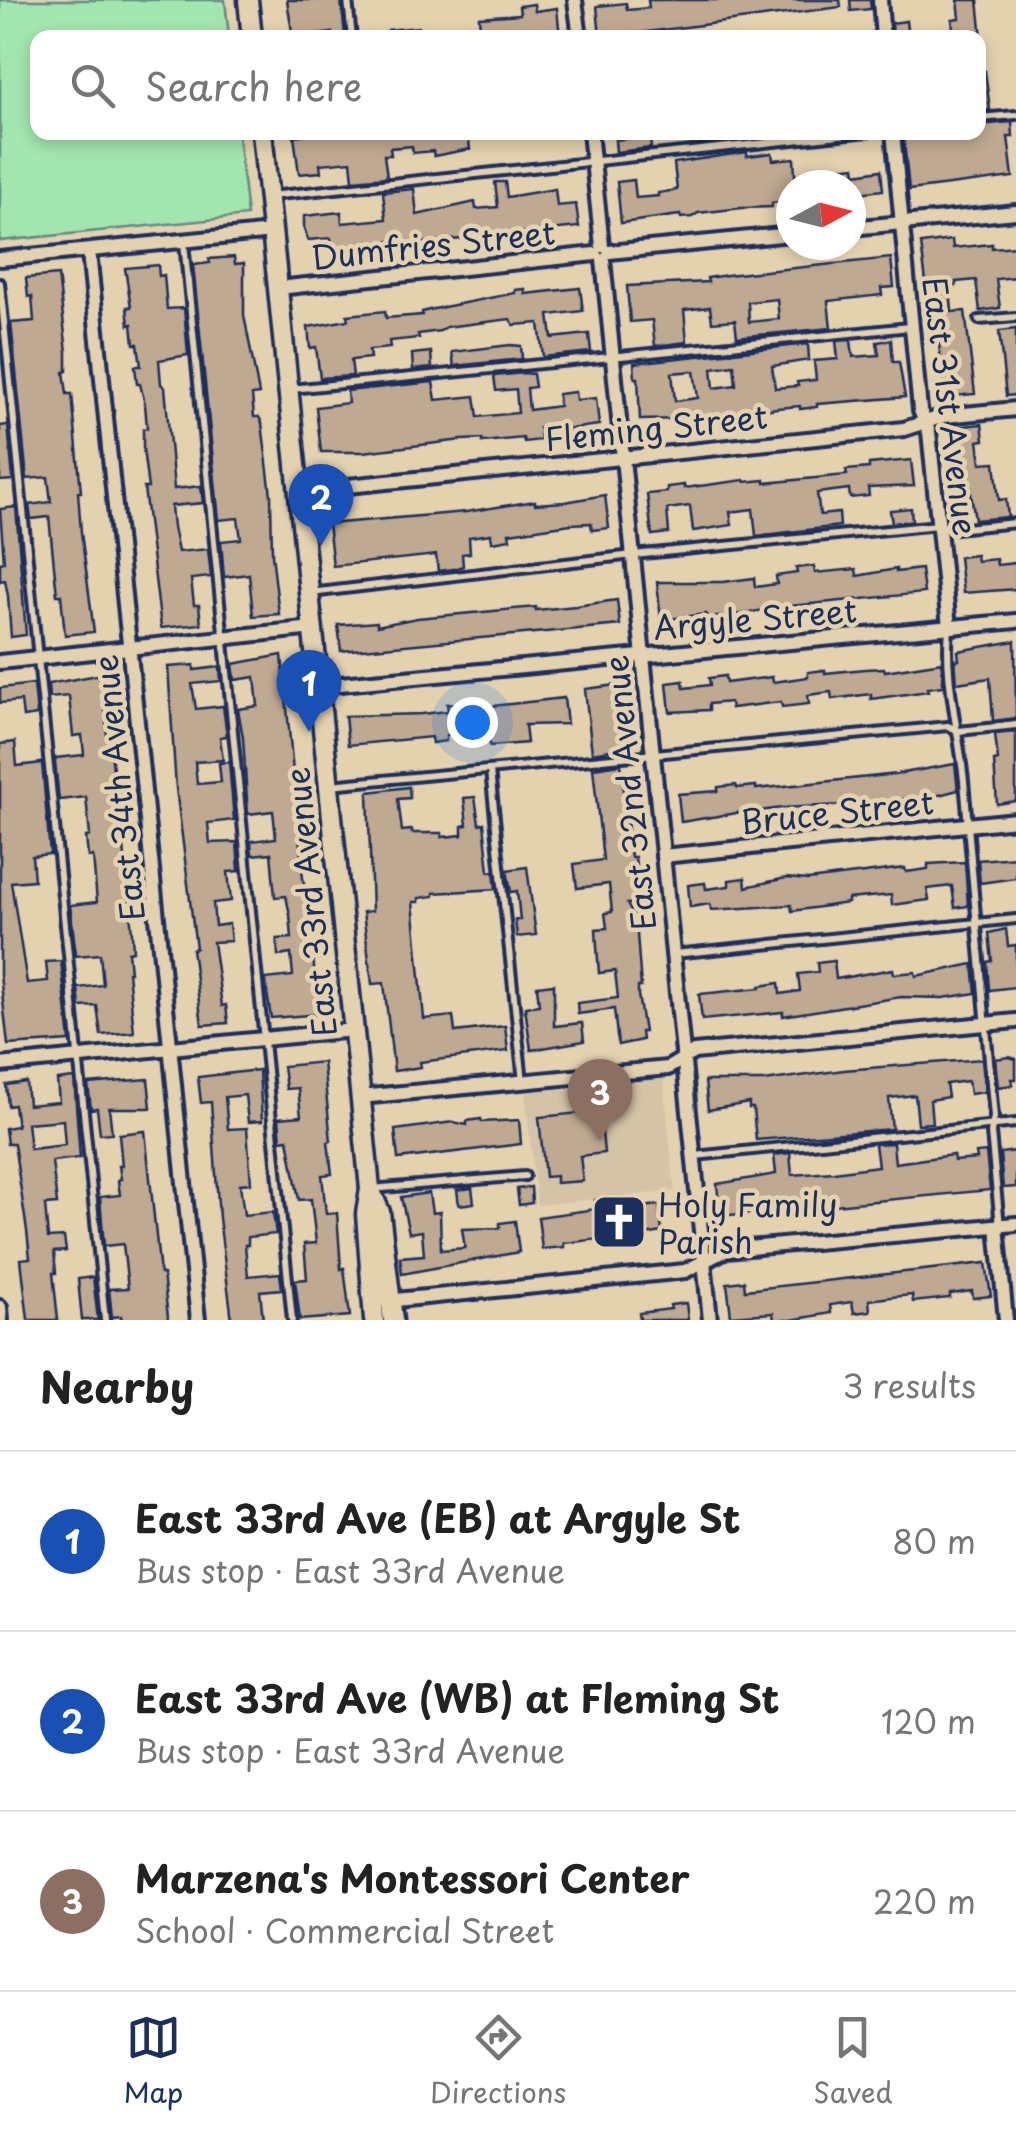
<!DOCTYPE html>
<meta charset="utf-8">
<style>
:root{--surface:#fff;--page:#f2f2f2;--text:#222;--muted:#767676;--line:#e0e0e0;--accent:#1b2f5e}
body{margin:0;font-family:"Playpen Sans",sans-serif;background:var(--page);color:var(--text)}
.compass{position:absolute;left:776px;top:170px;width:90px;height:90px;border-radius:50%;background:var(--surface);box-shadow:0 5px 15px #0003;rotate:83deg}
.you{position:absolute;left:472px;top:722px;width:35px;height:35px;margin:-25px;border:8px solid #fff;border-radius:50%;background:#1a73e8;box-shadow:0 0 0 15px #1a73e833}
.badge{display:grid;place-items:center;width:65px;height:65px;border-radius:50%;background:var(--accent);color:#fff;font-size:32px;font-weight:700}
.pin{position:absolute;translate:-50% -82px;filter:drop-shadow(0 2px 5px #0008)}
.pin::after{content:'';position:absolute;top:52px;width:35px;height:30px;background:inherit;clip-path:polygon(0 0,100% 0,50% 100%)}
.list{margin:0;padding:0;list-style:none}
h2{display:flex;justify-content:space-between;align-items:center;height:130px;margin:0;padding:0 40px;font-size:42px}
h2 small{font-size:32px;font-weight:400;color:var(--muted)}
.list li{display:grid;grid-template-columns:65px 1fr auto;gap:30px;align-items:center;box-sizing:border-box;height:180px;padding:0 40px;border-top:2px solid var(--line)}
.list b{display:block;font-size:38px;white-space:nowrap}
.list p{margin:0;font-size:32px;white-space:nowrap;color:var(--muted)}
.list em{font-size:32px;font-style:normal;color:var(--muted)}
.icon{flex:none;width:55px;height:55px;fill:none;stroke:currentColor;stroke-width:2;stroke-linecap:round;stroke-linejoin:round}
.map{position:relative;flex:none;width:1016px;height:1320px;overflow:hidden}
.search{position:absolute;background:var(--surface);box-shadow:0 5px 15px #0003;left:30px;right:30px;top:30px;height:110px;display:flex;align-items:center;gap:25px;box-sizing:border-box;padding:0 35px;border-radius:20px;color:var(--muted);font-size:38px}
.sheet{height:670px;background:var(--surface)}
nav{display:flex;justify-content:space-around;align-items:center;box-sizing:border-box;height:140px;border-top:2px solid var(--line);background:var(--surface);font-size:28px;color:var(--muted)}
nav a{display:grid;justify-items:center;gap:5px}
nav .on{color:var(--accent)}
.map>svg:first-child{display:block}
.built{fill:#d5c3a5}
.green{fill:#a3e5af;stroke:#5f8a86;stroke-width:2.5}
.building{fill:#c0a991;stroke:#1b2f5e;stroke-width:2.5;fill-rule:evenodd}
.lines{fill:none;stroke-linecap:round;stroke-linejoin:round}
.lane-casing{stroke:#1b2f5e;stroke-width:14}
.street-casing{stroke:#1b2f5e;stroke-width:20}
.secondary-casing{stroke:#1b2f5e;stroke-width:25}
.lane{stroke:#e4d2af;stroke-width:6}
.street{stroke:#e4d2af;stroke-width:12}
.secondary{stroke:#e4d2af;stroke-width:18}
.labels{text-anchor:middle;dominant-baseline:central;stroke-width:9;stroke-linejoin:round;paint-order:stroke}
.street-label{font-size:32px;fill:#1b2f5e;stroke:#e4d2af}
.poi-label{font-size:32px;fill:#1b2f5e;stroke:#e4d2af;text-anchor:start}
</style>
<div class="map">
<svg width="1016" height="1320" viewBox="0 0 1016 1320">
<rect width="100%" height="100%" fill="#e4d2af"/>
<filter id="ink" filterUnits="userSpaceOnUse"><feTurbulence type="fractalNoise" baseFrequency=".01" numOctaves="2"/><feDisplacementMap in="SourceGraphic" scale="20" xChannelSelector="R" yChannelSelector="G"/><feConvolveMatrix kernelMatrix="1 2 1 2 8 2 1 2 1" color-interpolation-filters="sRGB"/></filter>
<g filter="url(#ink)">
<path class="built" d="M663,1077l12,114 -138,14 -12,-113z"/>
<path class="green" d="M0,0h225l4,37 -191,1v94l200,1 9,83 -247,25z"/>
<g class="building">
<path d="M287,0h54l4,35 -13,1v-3l-39,5z"/>
<path d="M648,0h192l1,7 -241,31 -3,-32 29,-3 1,7 22,-2z"/>
<path d="M850,0h20l1,9 -20,2z"/>
<path d="M958,0h20l4,38h-28l-2,-19 8,-1z"/>
<path d="M534,4l1,7 22,-3 3,30h-102l-1,-7 23,-3 -1,-11 41,-3 -1,-8z"/>
<path d="M906,21l2,17h-15l-1,-15z"/>
<path d="M418,27l1,11h-31v-8z"/>
<path d="M985,71l5,39 -12,1v-39z"/>
<path d="M1012,122l1,15h-5l5,40 -104,13 -6,-58h75v-7z"/>
<path d="M321,132h147l2,17 -36,7 -1,-5 -20,2 -1,-7 -22,2 1,7h-7l3,22 -34,3 -2,-19 -31,3 1,8 -22,2 -5,-38z"/>
<path d="M696,132h49v6l-48,5z"/>
<path d="M650,136l1,12 -35,4 -1,-12z"/>
<path d="M747,152v4l25,-3 1,7 21,-2 1,18 42,-4 -1,-4 19,-2 1,8 25,-4 2,20 -32,4v-9h-60v15l-19,3v4l-30,1 -44,5 -6,4 -11,1 -1,-3 -59,8 -4,-41 17,-2 2,18 22,-2v-3l19,-3 -3,-27z"/>
<path d="M495,182h10l2,15 48,-8 2,17 19,-2 3,23 -177,18v-5l-26,3 -17,4v3l-27,3 -1,-15 -23,2 -4,-13v-11l37,-4 1,11 44,-4 -3,-27 31,-3 3,26 58,-13 1,7 22,-2z"/>
<path d="M952,240l1,8 39,-4v4l24,-2v31l-20,2 4,29 -20,3 -4,-31 -20,2v4h-6l2,26 13,-1 10,83 -31,3 -6,-64 -4,-21h-4l-9,-68z"/>
<path d="M234,257l1,7 9,-1v52l15,79 -7,1 2,22h5l3,6 9,72 1,59 7,60 -26,2 -4,-42 -25,3 -3,-36 20,-2 -3,-21 -19,2 -26,-255 17,-2 -1,-4z"/>
<path d="M891,258l3,29 -13,1 1,7 -54,6 3,27 -94,9 -2,-17 -23,2 -2,-15 -26,3 3,32 -32,4 -3,-26 -22,2 -3,-36 81,-4 -1,-4 20,-3zM777,299l2,20 -30,3 -1,-20z"/>
<path d="M158,265l1,11 5,-1 3,34 17,-1 4,47 -29,5 2,24 4,3 9,102 27,-3 2,17 -32,3 2,21 5,25 30,-3 3,28 -20,2 3,26h5l2,19 -40,4 -17,-140h4l-5,-39v-20l4,-1 -2,-24 -5,-20h-3l-2,-18h6l-3,-22h-4l-2,-20 -3,1 -2,-18h4l-6,-39z"/>
<path d="M58,275l9,77v19l-3,1 3,22h5l9,98h-3l3,40 13,100 -29,3 -4,-40h-4l-8,-78 -18,2 -2,-14 22,-3 -3,-25 -21,2 -16,-156 23,-2 -2,-25 -4,1 -2,-19z"/>
<path d="M580,288l3,23 -34,4 3,23 37,-4 2,18 -48,5 -4,-34 -25,2 -4,-6 -64,8 -6,4 -22,3 1,4 -30,3 1,7 -21,2 1,8 -19,2 2,16 -33,2 -4,-31 -6,1 -2,-21 40,-7 -1,-5 38,-4 1,7 36,-3v-3l7,-2 86,-17v-3l10,-1v5z"/>
<path d="M1016,329v66l-10,1 -7,-65z"/>
<path d="M851,340l2,17 26,-2 -2,-13 14,-2 2,22h6l6,35 -88,7v3l-17,2v-3l-23,2 -96,14v-3l-41,1 -2,-42h-3l-1,-15 174,-19 1,16 -37,6 3,22 23,-2 -1,-4 19,-2 -2,-19 24,-2 -2,-18zM734,365l2,20 -22,3 -2,-20zM694,371l4,27 -23,3 -3,-28z"/>
<path d="M510,345l11,1 1,13 -68,7 -2,-14z"/>
<path d="M431,352l1,16 -19,2 -1,-16z"/>
<path d="M524,373l9,1 2,13 -8,1 2,22 30,-4 -1,-12 17,-2 1,8 20,-2 3,27 -37,5v-5l-23,3 2,12 -17,2 -1,-4 -41,4v-3l-20,1 -99,12h-42l-5,-45 32,-4 -1,-12 86,-9 3,18 39,-4 3,21 40,-4 -2,-24 -20,2 -2,-15z"/>
<path d="M982,424l2,16 -6,1 3,22 14,-1 4,38 7,-1 2,18 -33,3 -9,-59 -6,1 -7,-35z"/>
<path d="M8,425l5,55 -13,1v-55z"/>
<path d="M911,460l3,26 -46,2 1,8 -19,2 -1,-9 -32,4 3,22 19,-2 1,13 -84,10 -3,-27 -23,3 2,13 -39,6 -3,-25 -23,3 2,24 -17,2 -5,-41 20,-2v-5l17,-2v3l60,-8 1,2 20,-2v3l50,-5 32,-3 -1,-5 23,-2v-4z"/>
<path d="M605,495l4,33 -17,2 -1,-7 -20,1 -62,9 1,6 -18,3 -1,-8 -22,3 1,16 -8,1 1,12 -10,3 -15,2 -2,-16 -103,11 -5,-42 138,-12 69,-11v3l30,-2z"/>
<path d="M16,507l10,128 -15,2 -3,-41 -3,-16 -5,1v-18l4,-1 -4,-53z"/>
<path d="M911,508l1,13 -20,2 -2,-13z"/>
<path d="M976,555l1,6 19,-2 1,6 19,-2v26l-53,4 -4,-36z"/>
<path d="M814,566l1,7 41,-4 1,7 39,-7v3l25,-3 3,24 -144,14 -50,9 -24,2v-4l-45,6 -4,-38h66l31,-4 1,9 22,-3 -1,-8 21,-3 -1,-5z"/>
<path d="M617,600l3,25 -279,26 -3,-26 39,-3v4l40,-8 119,-11v3l40,-4z"/>
<path d="M1015,641l1,77 -23,3 -3,-43 -33,5 -2,-23h4l-1,-9z"/>
<path d="M282,655l21,223 10,56h-5l2,23h3l2,21h2l4,36 -50,4 -6,-39 28,-3 -2,-22 -13,2 -1,-17 15,-1 -2,-23 -4,-19 -11,1 -4,-44 -19,2 -1,-14 25,-3 -3,-27 -25,3 -5,-76 -5,-29 20,-3 -3,-29 -20,3 -2,-16z"/>
<path d="M942,662l1,24 -16,2 1,3 -57,8v-5l-39,5 -1,-7 -23,3 1,9 -27,3 -1,-5 -50,6 -1,-6 -21,2v6l-39,2 -3,-29 16,-2 1,7 26,-3 -1,-7 16,-2 1,7 46,-6 1,5 35,-5v-5l17,-2v3l40,-4 19,-1 1,3z"/>
<path d="M194,665v5l26,-3 1,14 -29,3 4,25 27,-3 4,30 -7,1 3,23 -28,2 2,22 24,-2 -2,-19 10,-1 5,58 -26,3 2,20 27,-1 2,29 -11,1 3,29 -18,2 2,23 14,-2 2,17 -18,1 9,64 4,-1 2,18 -26,2 -10,-76 4,-1 -20,-160 -8,-121z"/>
<path d="M103,674l4,62h2l7,57 3,-1 13,141 1,18 -5,1 2,20h-2l6,60 -33,3 -4,-29 -17,1 -2,-19 25,-3 -3,-31 -24,2 -6,-51 27,-3 -4,-46 -5,1 -2,-20 4,-1 -4,-39 -27,3 -4,-38 1,-4 28,-3 -2,-20 -9,1 -4,-40 -20,2 -1,-14z"/>
<path d="M34,684l3,31 -14,2 -2,-16 -21,2v-15z"/>
<path d="M617,685l5,63 -30,5 -7,-64z"/>
<path d="M564,698l3,26 -42,1 2,18 -37,3 -2,-11 -17,2 -1,-5 -24,3v6l-14,2 -1,-6 -83,8 -3,-29 77,-2 26,-3 -1,-7 15,-1 1,5 20,-1z"/>
<path d="M1016,732v69l-19,3 -3,-43 4,-1 -3,-26z"/>
<path d="M15,742l2,24 25,-3 8,91 -18,2 2,24 -23,2 16,101 21,-2 -2,-19 15,-1 9,80 -62,4 -8,-70v-231z"/>
<path d="M621,764l10,93h4l2,17 -2,29 -8,1 12,21 -2,9 4,53h-3v8l6,37h-3l1,8 -24,5 -4,-36 -36,5 -1,-11 41,-5 -3,-27 -16,2 -2,-26 -1,-18 11,-1 -2,-15 7,-1 -3,-28 -32,4 -3,-24 29,-4 -10,-92z"/>
<path d="M955,764l3,26 -19,5 -77,9 -80,4 -23,3 1,5 -16,2 -1,-6 -62,10 -3,-28 40,-3v-4l18,-2 1,3 19,-2v3l141,-15z"/>
<path d="M409,787l1,11 -12,1 4,32 10,-1v3h30v4l20,-2v-9l5,-1 -3,-27 11,-1 4,27 5,-1 5,49 5,-1 2,18 -62,4v3l-15,2v4h-6l11,117 29,-3 2,16 50,-6 3,25 -88,11 1,5 -27,4 -10,-88 -12,1 -9,-72 9,-1 -4,-119z"/>
<path d="M1016,857v21l-36,5 -2,-23z"/>
<path d="M965,862l3,44 -13,2 -3,-22 -25,3 2,11 -37,5 -1,-10 -43,4v4l-56,8 -1,-6 -80,5 -1,-6 -20,3 -2,-22 17,-2 1,6 23,-3v-6l16,-2 1,9 40,-9 22,2 97,-12 1,4 22,-3v-5z"/>
<path d="M527,867l9,68 -19,2 -2,-17h5l-3,-29 -6,1 -4,-22z"/>
<path d="M1006,929l2,17 8,-1v42l-27,3 -2,-28 5,-1 -3,-28z"/>
<path d="M834,961l2,18 57,-10 1,5 21,-2 1,4 57,-12 3,29 -33,5 -42,-1 -118,19v-4l-81,8 -3,-26 61,-6v-2l19,-3 1,11 20,-3 -2,-17 20,-2 -1,-9z"/>
<path d="M554,984v42l28,-3 2,18 -53,9 -6,-43 14,-2 -2,-19z"/>
<path d="M1009,1057l7,2v20h-4l1,6 -15,2 -3,-28z"/>
<path d="M982,1059l3,33 -15,2 -2,-13 -22,3 2,13 -18,3 2,23 -14,1 -3,-29 -26,3 3,31 -136,11 -3,-32h-4v-5l-41,7 -3,-29h59l80,-11z"/>
<path d="M323,1062l8,79 -3,1 4,32 -10,1 4,39 11,-1 4,56 3,-1 6,48 -50,4 -5,-40 12,-1 -3,-35 12,-1 -5,-44 -12,1 -11,-61 -7,1 -2,-22 22,-2 -3,-28 -12,1 -3,-23z"/>
<path d="M259,1070l3,51 -14,1 -3,-27 -20,2 3,32 19,-1 4,55 -11,1 4,31 29,-3 3,22 -28,3v8h-3l3,31 32,-3 2,16 -22,2 3,29h-31l-13,-102 -8,-116 -10,1 -3,-26z"/>
<path d="M74,1078l6,80 -28,3 5,43 -12,1 3,33 16,-1 2,14 -12,1 2,21h-3l5,47h-30l-7,-61 9,-1 -3,-27 -13,-87h-7l-2,-16 12,-2 -3,-21 -6,1 -2,-21 20,-3 2,23 31,-3 -2,-22zM63,1120l2,25 -35,4 -3,-26z"/>
<path d="M148,1079l3,29h-42l3,25 -12,1 -3,-26 -6,1 -3,-25z"/>
<path d="M600,1111l4,42 -24,3 3,25 -27,2v-7l-11,1 -6,-60z"/>
<path d="M481,1119l1,3 37,-2 2,24 -123,15 -3,-29 58,-8 14,3v-4z"/>
<path d="M145,1131l15,143h3l5,43 -1,3h-45l-1,-4 -9,1 -3,-28 19,-1 -5,-44 -19,2 -4,-49 20,-2 -2,-15 3,-1 -2,-13h3l-3,-32z"/>
<path d="M893,1143l2,20 58,-8 1,6 23,-2 -1,-6 10,-1 4,38 -270,26 -3,-32 59,-10 -2,-19 16,-2 2,22 42,-3 44,-6 -3,-22z"/>
<path d="M1016,1151v36l-13,1 -3,-35z"/>
<path d="M531,1187l1,16 -13,2 -2,-16z"/>
<path d="M472,1188l2,15 -15,2 -2,-15z"/>
<path d="M429,1193l3,20 8,-1 1,38 24,-2 -3,-19 38,-1v-5l15,-2 4,31 -117,22 -2,-17 24,-2 -2,-24 -13,2 -8,-36z"/>
<path d="M613,1198l5,12 41,-5 3,27 -62,11 -1,-4 -35,4v4l-22,2 -4,-32 58,-8 -1,-9z"/>
<path d="M986,1263l5,33 -18,2 -1,-7 -22,3v4l-37,4 -1,-7 -21,2 -22,3 1,11 -16,2 -2,-11 -22,3 1,8 -40,7h-17l-1,-7 -42,3 -4,-33 17,-2 1,9z"/>
<path d="M93,1277l5,43h-16l-4,-41z"/>
<path d="M686,1303l2,17h-48l-1,-7 32,-4 -1,-4z"/>
</g>
<g class="lines">
<g class="lane-casing">
<g id="lane">
<path d="M348,0l4,38"/>
<path d="M978,118l38,-3"/>
<path d="M270,196l598,-64"/>
<path d="M184,243l108,1077"/>
<path d="M0,283l105,1037"/>
<path d="M979,320l37,-3"/>
<path d="M291,389l619,-62"/>
<path d="M310,593l323,-38 305,-30 17,4 61,-6"/>
<path d="M949,629c-5,49 10,102 15,152 11,112 19,224 30,336l-3,16 9,93"/>
<path d="M490,771l33,311"/>
<path d="M330,785l618,-59 11,5 57,-6"/>
<path d="M674,954l342,-35"/>
<path d="M695,1156l321,-33"/>
<path d="M371,1189l154,-13"/>
</g>
</g>
<g class="street-casing">
<g id="street">
<path d="M575,0l5,38"/>
<path d="M880,0l3,38"/>
<path d="M590,132l12,114"/>
<path d="M893,132l27,278 9,22 20,195"/>
<path d="M851,228l165,-16"/>
<path d="M89,252l109,1068"/>
<path d="M609,252l182,-18"/>
<path d="M0,259l272,-27"/>
<path d="M603,260l107,1060"/>
<path d="M278,288l317,-34"/>
<path d="M299,491l605,-62 40,-13 72,-7"/>
<path d="M0,662l313,-34"/>
<path d="M319,686l697,-65"/>
<path d="M663,856l353,-36"/>
<path d="M0,1065l353,-35"/>
<path d="M360,1097l308,-29 26,-16 322,-31"/>
<path d="M997,1226l9,94"/>
<path d="M386,1301l299,-30 41,-21 290,-26"/>
<path d="M0,1307l1,13"/>
</g>
</g>
<g class="secondary-casing">
<g id="secondary">
<path d="M248,0l4,38"/>
<path d="M262,132l108,1057 -4,25 8,106"/>
<path d="M370,1189l10,23 13,108"/>
</g>
</g>
<use href="#lane" class="lane"/>
<use href="#street" class="street"/>
<use href="#secondary" class="secondary"/>
</g>
</g>
<defs>
<g id="church-square" transform="scale(2.875)"><rect x="-9" y="-9" width="18" height="18" rx="4" fill="#1b2f5e" stroke="#e4d2af"/><path d="M-1.2-6h2.4v3.5h3.3v2.4h-3.3V6h-2.4V-.1h-3.3v-2.4h3.3Z" fill="#fff"/></g>
</defs>
<g fill-rule="evenodd">
<use href="#church-square" x="619" y="1222"/>
</g>
<g class="labels">
<g class="street-label">
<text transform="translate(433 244) rotate(-6)">Dumfries Street</text>
<text transform="translate(951 406) rotate(83)">East 31st Avenue</text>
<text transform="translate(656 427) rotate(-6)">Fleming Street</text>
<text transform="translate(755 618) rotate(-5)">Argyle Street</text>
<text transform="translate(118 788) rotate(-96)">East 34th Avenue</text>
<text transform="translate(629 793) rotate(-96)">East 32nd Avenue</text>
<text transform="translate(837 811) rotate(-6)">Bruce Street</text>
<text transform="translate(310 902) rotate(-96)">East 33rd Avenue</text>
</g>
<g class="poi-label">
<text x="658" y="1204">Holy Family<tspan x="658" dy="37">Parish</tspan></text>
</g>
</g>
</svg>
<svg class="compass" viewBox="-18 -18 36 36"><path d="M0-13l5 13h-10z" fill="#e53935"/><path d="M0 13l5-13h-10z" fill="#767676"/></svg>
<div class="you"></div>
<div class="pin badge" style="left:309px;top:732px;background:#1a4fb4">1</div>
<div class="pin badge" style="left:321px;top:546px;background:#1a4fb4">2</div>
<div class="pin badge" style="left:600px;top:1141px;background:#8d6e63">3</div>
<div class="search"><svg class="icon" aria-label="search" viewBox="0 0 24 24"><circle cx="10" cy="10" r="6"/><path d="M15 15l6 6"/></svg>Search here</div>
</div>
<section class="sheet">
<h2>Nearby<small>3 results</small></h2>
<ul class="list">
<li><span class="badge" style="background:#1a4fb4">1</span><div><b>East 33rd Ave (EB) at Argyle St</b><p>Bus stop · East 33rd Avenue</p></div><em>80 m</em></li>
<li><span class="badge" style="background:#1a4fb4">2</span><div><b>East 33rd Ave (WB) at Fleming St</b><p>Bus stop · East 33rd Avenue</p></div><em>120 m</em></li>
<li><span class="badge" style="background:#8d6e63">3</span><div><b>Marzena's Montessori Center</b><p>School · Commercial Street</p></div><em>220 m</em></li>
</ul>
</section>
<nav>
<a class="on"><svg class="icon" aria-label="map" viewBox="0 0 24 24"><path d="M3 6l6-2 6 2 6-2v14l-6 2-6-2-6 2zM9 4v14M15 6v14"/></svg>Map</a>
<a><svg class="icon" aria-label="directions" viewBox="0 0 24 24"><path d="M12 3l9 9-9 9-9-9zM9 14v-3h6M13 9l2 2-2 2"/></svg>Directions</a>
<a><svg class="icon" aria-label="saved" viewBox="0 0 24 24"><path d="M7 4h10v16l-5-4-5 4z"/></svg>Saved</a>
</nav>
